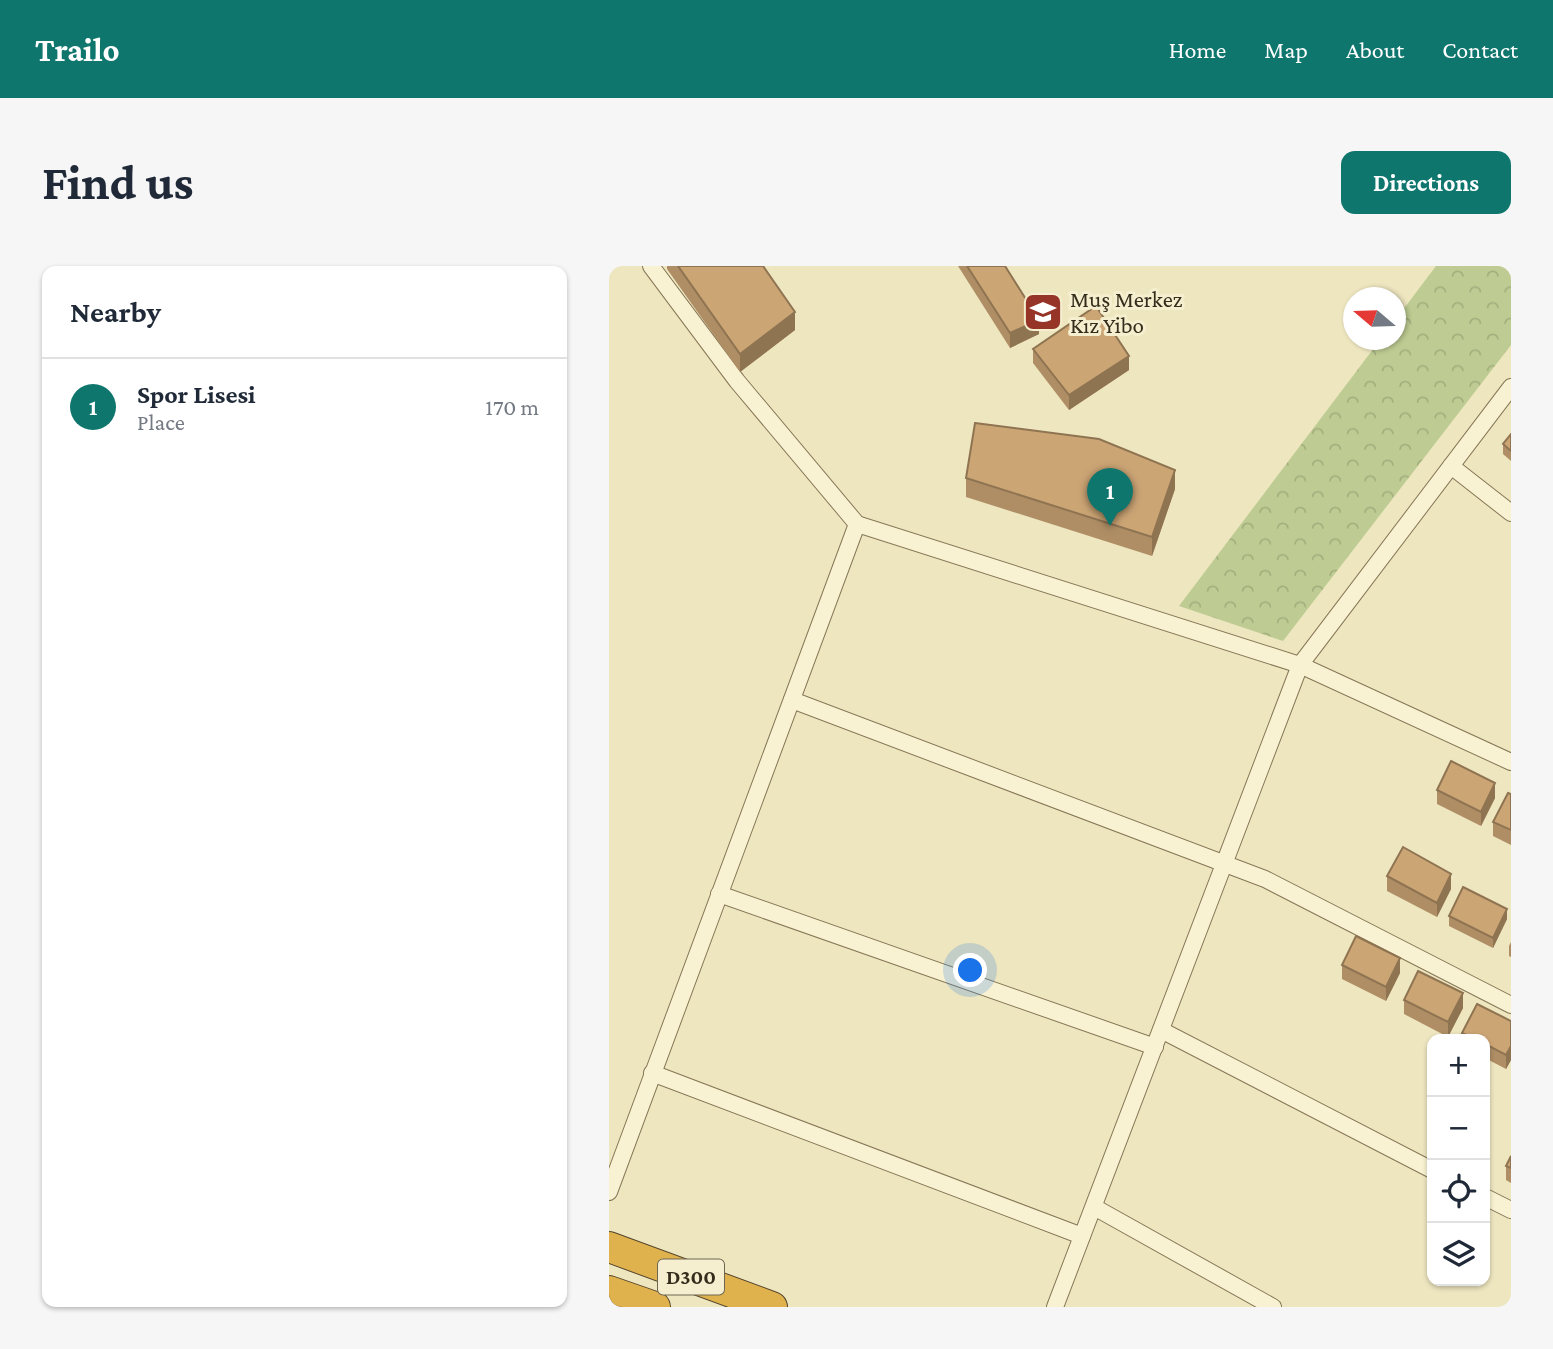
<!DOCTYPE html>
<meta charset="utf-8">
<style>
:root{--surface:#fff;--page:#f6f6f7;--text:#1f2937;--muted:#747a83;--line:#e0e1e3;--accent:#0f766e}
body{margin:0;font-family:"Crimson Pro",serif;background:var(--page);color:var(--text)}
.controls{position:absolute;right:21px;bottom:21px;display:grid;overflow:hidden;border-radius:14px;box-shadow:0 2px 5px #0004}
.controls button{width:63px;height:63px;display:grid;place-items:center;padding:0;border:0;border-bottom:2px solid var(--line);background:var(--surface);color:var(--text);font:35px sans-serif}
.compass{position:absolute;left:734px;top:21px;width:63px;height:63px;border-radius:50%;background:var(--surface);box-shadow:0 2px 5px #0004;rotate:289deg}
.you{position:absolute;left:362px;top:705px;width:24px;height:24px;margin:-18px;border:5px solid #fff;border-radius:50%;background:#1a73e8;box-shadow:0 0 0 10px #1a73e833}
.badge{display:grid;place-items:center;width:46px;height:46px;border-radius:50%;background:var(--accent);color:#fff;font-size:23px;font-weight:700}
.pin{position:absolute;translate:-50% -58px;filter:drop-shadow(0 2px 4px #0008)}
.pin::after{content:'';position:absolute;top:37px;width:24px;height:21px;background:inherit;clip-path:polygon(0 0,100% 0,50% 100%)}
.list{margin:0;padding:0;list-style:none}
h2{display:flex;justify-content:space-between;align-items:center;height:91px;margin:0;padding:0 28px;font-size:30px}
h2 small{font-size:23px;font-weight:400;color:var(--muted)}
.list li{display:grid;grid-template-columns:46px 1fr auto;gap:21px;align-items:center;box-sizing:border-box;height:98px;padding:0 28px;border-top:2px solid var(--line)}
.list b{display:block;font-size:26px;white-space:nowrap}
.list p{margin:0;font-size:23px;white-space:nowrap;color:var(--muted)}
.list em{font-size:23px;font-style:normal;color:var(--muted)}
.icon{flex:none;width:38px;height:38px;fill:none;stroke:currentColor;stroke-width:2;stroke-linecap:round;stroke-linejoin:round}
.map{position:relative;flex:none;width:902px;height:1041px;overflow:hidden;border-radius:14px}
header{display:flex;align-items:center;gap:42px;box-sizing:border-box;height:98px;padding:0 35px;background:var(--accent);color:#fff}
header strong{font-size:33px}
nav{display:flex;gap:38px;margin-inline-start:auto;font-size:24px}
.intro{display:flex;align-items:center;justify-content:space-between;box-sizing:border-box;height:168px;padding:0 42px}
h1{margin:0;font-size:49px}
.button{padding:18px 32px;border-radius:14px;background:var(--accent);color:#fff;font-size:24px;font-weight:700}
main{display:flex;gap:42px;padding:0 42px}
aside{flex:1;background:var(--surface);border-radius:14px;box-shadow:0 2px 5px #0004}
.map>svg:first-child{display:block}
.park{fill:url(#park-crowns)}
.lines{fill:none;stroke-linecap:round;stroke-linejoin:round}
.street-casing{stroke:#867757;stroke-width:18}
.highway-casing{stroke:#54442c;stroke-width:32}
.street{stroke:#f9f2d2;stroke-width:16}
.highway{stroke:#dfb24e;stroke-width:30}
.wall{fill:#af8e65}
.shaded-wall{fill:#8f7452}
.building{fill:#cca575;stroke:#8f7452;stroke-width:2}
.labels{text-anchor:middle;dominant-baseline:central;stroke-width:6;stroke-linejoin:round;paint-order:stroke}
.shield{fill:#f5efcf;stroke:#6f6652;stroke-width:2}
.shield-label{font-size:21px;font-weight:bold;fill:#362c1c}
.poi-label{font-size:23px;fill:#362c1c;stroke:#f5efcf;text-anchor:start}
</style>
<header>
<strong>Trailo</strong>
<nav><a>Home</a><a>Map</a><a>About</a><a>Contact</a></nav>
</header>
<div class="intro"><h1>Find us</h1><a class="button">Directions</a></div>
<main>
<aside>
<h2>Nearby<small></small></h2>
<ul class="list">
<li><span class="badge">1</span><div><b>Spor Lisesi</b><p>Place</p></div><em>170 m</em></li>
</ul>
</aside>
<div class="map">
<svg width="902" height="1041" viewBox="0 0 902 1041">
<defs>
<pattern id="park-crowns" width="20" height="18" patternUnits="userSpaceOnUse" patternTransform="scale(1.75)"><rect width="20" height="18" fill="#becc93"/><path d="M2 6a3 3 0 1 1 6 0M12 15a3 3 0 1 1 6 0" fill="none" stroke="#a4af7e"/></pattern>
</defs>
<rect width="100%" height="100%" fill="#eee6bf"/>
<path class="park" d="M827,0h75v79l-228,296 -104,-35 201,-266h15l1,-21z"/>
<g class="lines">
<g class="street-casing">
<g id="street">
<path d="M42,0l86,115 120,143"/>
<path d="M902,121l-211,278 211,97"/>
<path d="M842,200l60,47"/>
<path d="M183,434l473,179 246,126"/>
<path d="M110,628l436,153"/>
<path d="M552,764l271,140"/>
<path d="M43,807l430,163"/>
<path d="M0,926l248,-668 443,141 -245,642"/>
<path d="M876,931l26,13"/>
<path d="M485,941l179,100"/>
</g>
</g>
<g class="highway-casing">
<g id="highway">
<path d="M0,981l163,60"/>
<path d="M0,1025l46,16"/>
</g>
</g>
<use href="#street" class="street"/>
<use href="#highway" class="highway"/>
</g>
<g class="wall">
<path d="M58,0h96l32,64 -55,42 -73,-103z"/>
<path d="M349,0h47l34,68 -29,14z"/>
<path d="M424,83l96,21 -60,40 -36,-47z"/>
<path d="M902,168v27l-8,-7v-10z"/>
<path d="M357,212l209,11 -23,67 -186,-59z"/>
<path d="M828,524l58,8 -14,28 -44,-22z"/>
<path d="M902,528v51l-18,-9v-14z"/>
<path d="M778,610l64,13 -14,28 -50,-26z"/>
<path d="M840,650l58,3 -14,29 -44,-22z"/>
<path d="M902,676v15l-2,-1v-10z"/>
<path d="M733,699l58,8 -14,28 -44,-22z"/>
<path d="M795,734l59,8 -15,29 -44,-23z"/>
<path d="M902,755v39l-5,9 -21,-11v-19h-23v-6z"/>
<path d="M902,890v27l-5,-3v-14z"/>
</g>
<g class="shaded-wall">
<path d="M186,46v18l-55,42v-18z"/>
<path d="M430,54v14l-29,14v-15z"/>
<path d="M520,90v14l-60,40v-15z"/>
<path d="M566,204v19l-23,67v-19z"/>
<path d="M886,517v15l-14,28v-14z"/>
<path d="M842,608v15l-14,28v-14z"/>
<path d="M898,643v10l-14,29v-10z"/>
<path d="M791,692v15l-14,28v-14z"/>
<path d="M854,727v15l-15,29v-15z"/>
<path d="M902,780v14l-5,9v-14z"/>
</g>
<g class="building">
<path d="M69,0h85l32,46 -55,42z"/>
<path d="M358,0h38l34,54 -29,13z"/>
<path d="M487,40l33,50 -60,39 -36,-46z"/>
<path d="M366,157l124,16 76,31 -23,67 -186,-59z"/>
<path d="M902,168v17l-8,-7z"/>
<path d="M842,495l44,22 -14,29 -44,-22z"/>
<path d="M899,527l3,1v36l-18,-8z"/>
<path d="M794,581l48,27 -14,29 -50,-27z"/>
<path d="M854,621l44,22 -14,29 -44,-22z"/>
<path d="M747,670l44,22 -14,29 -44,-22z"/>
<path d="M809,705l45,22 -15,29 -44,-22z"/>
<path d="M868,738l34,17v25l-5,9 -21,-11v-5h-10l-13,-6z"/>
<path d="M902,890v12l-5,-2z"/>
</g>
<defs>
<g id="school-square" transform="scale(2.0125)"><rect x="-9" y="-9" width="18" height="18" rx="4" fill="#963527" stroke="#f5efcf"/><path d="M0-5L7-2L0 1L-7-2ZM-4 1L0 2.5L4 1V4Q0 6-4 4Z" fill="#fff"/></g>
</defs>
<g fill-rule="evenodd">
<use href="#school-square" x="434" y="46"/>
</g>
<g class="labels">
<rect class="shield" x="49" y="993.5" width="66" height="35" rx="5"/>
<g class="shield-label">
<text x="82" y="1011">D300</text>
</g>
<g class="poi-label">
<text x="461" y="33">Muş Merkez<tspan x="461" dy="26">Kız Yibo</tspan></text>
</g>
</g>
</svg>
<div class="controls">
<button>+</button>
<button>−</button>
<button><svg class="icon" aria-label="locate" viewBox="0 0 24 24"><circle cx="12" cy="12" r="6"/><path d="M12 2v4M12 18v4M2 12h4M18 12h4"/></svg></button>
<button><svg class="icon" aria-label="layers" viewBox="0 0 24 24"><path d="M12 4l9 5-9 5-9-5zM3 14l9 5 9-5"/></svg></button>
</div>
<svg class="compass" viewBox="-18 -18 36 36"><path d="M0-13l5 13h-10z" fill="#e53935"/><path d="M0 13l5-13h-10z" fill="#747a83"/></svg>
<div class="you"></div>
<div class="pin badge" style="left:501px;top:260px">1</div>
</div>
</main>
